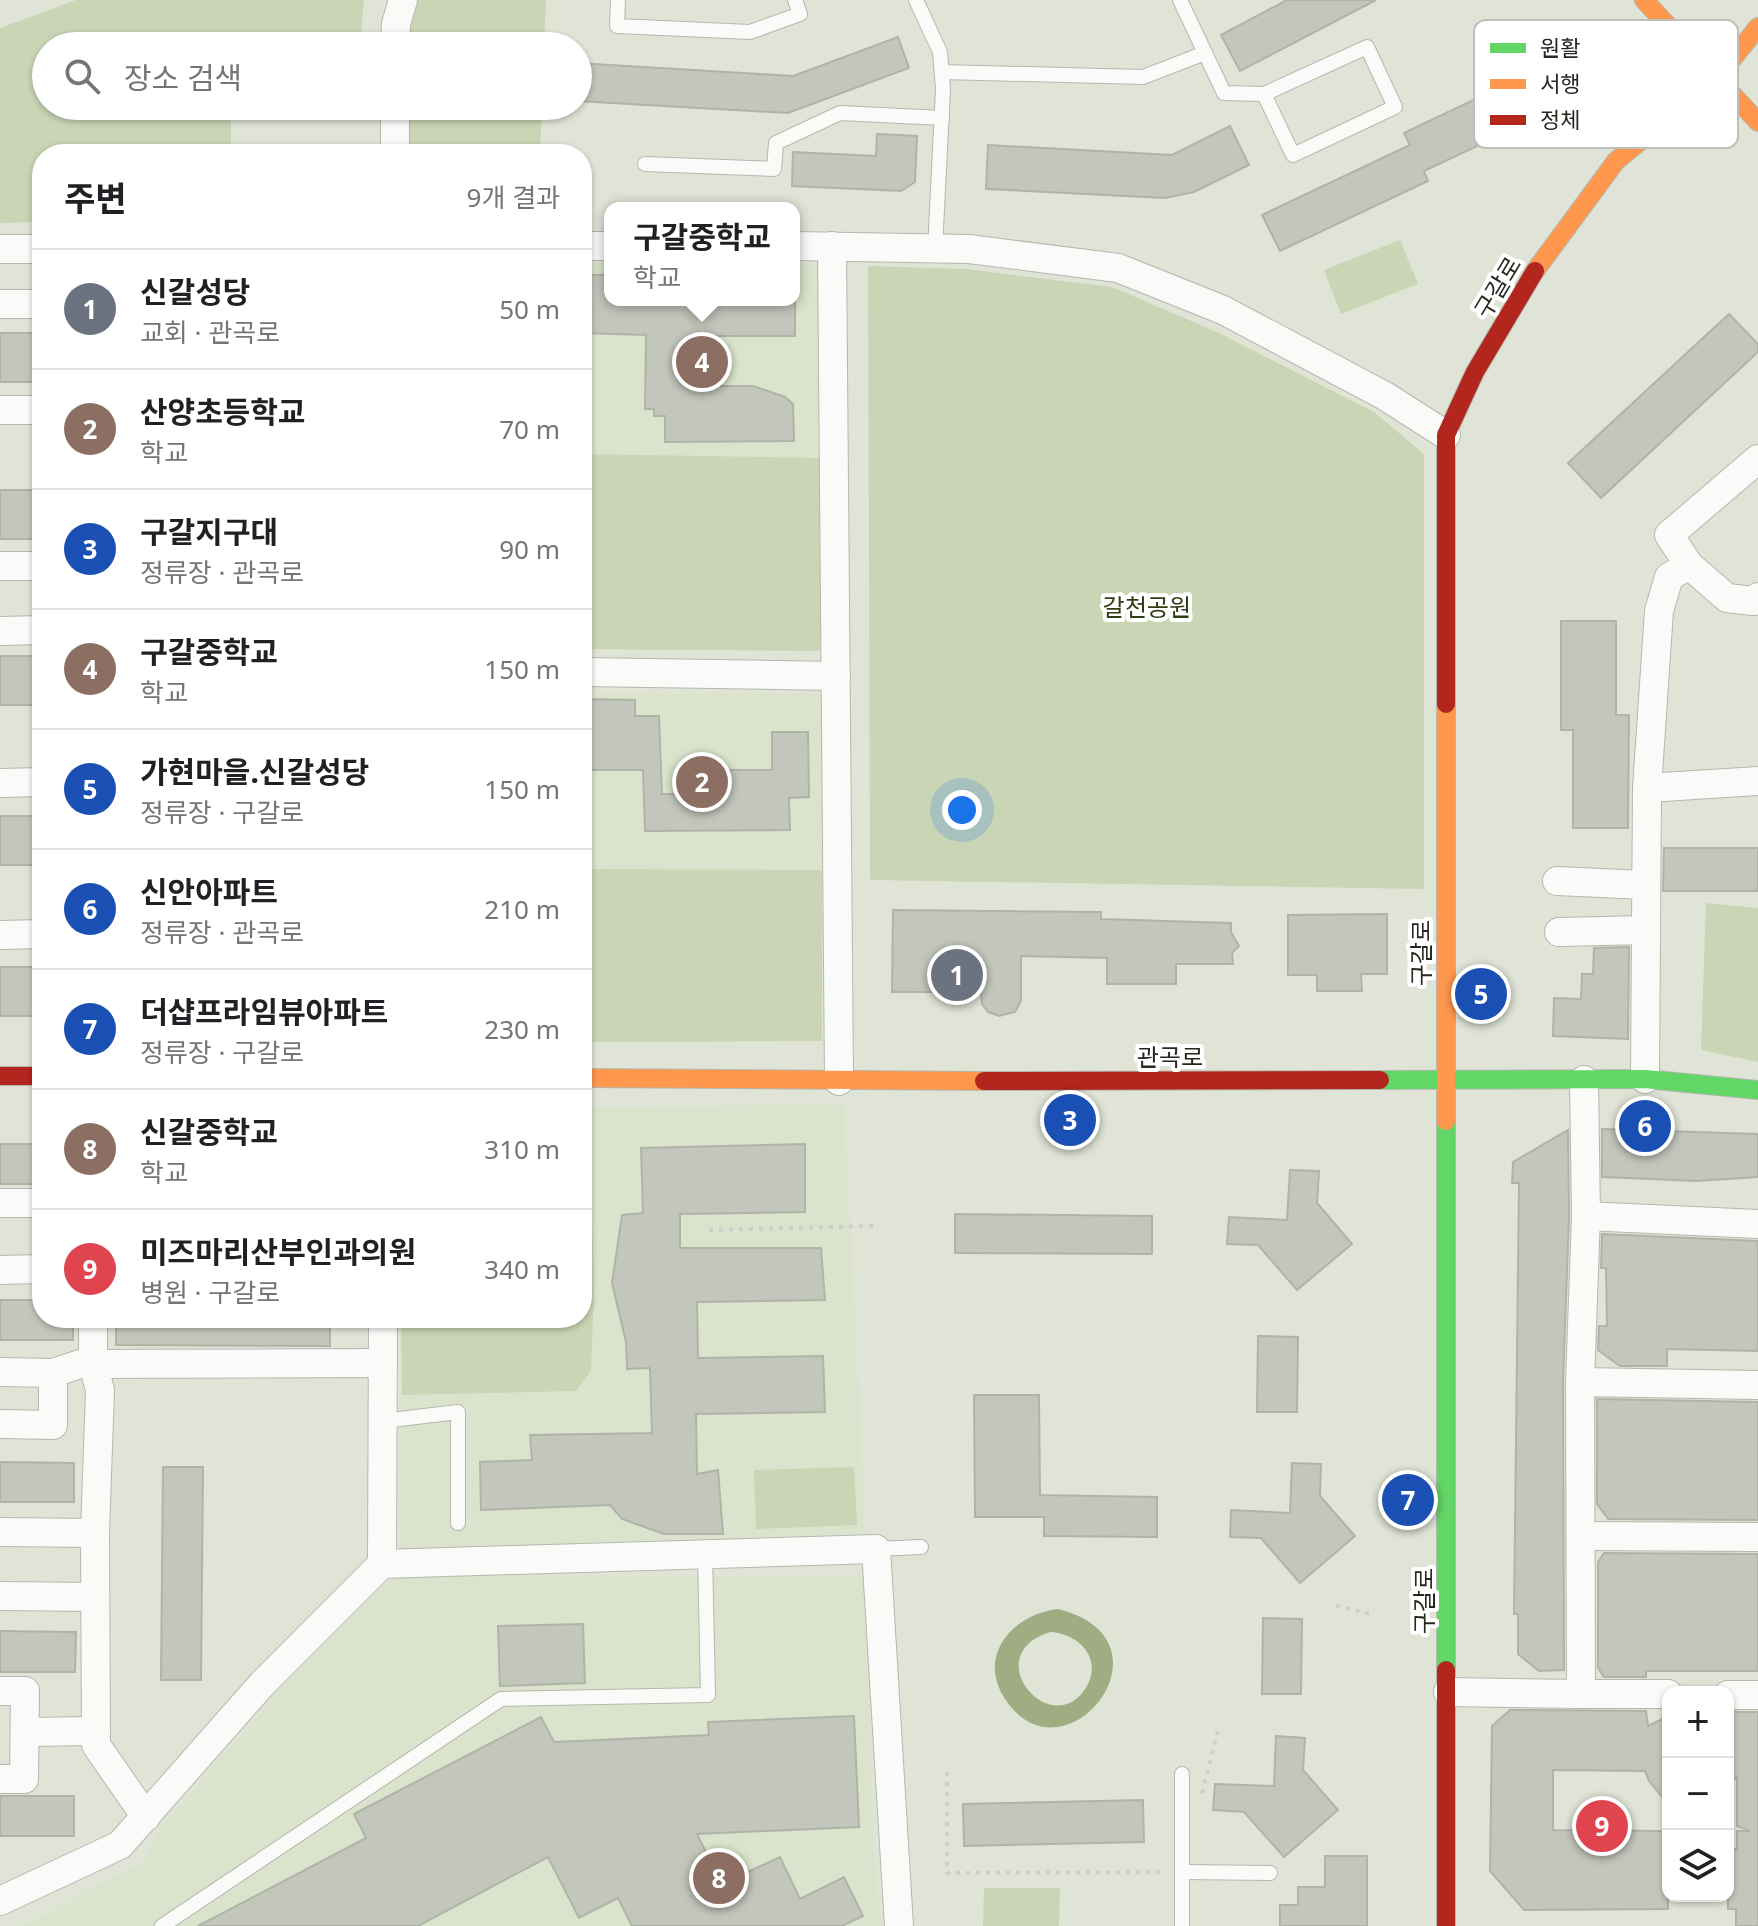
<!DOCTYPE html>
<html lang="ko">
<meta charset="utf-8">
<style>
:root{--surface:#fff;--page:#f2f2f2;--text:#202124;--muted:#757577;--line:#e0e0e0;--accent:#666a5f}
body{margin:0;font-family:"Noto Sans","Noto Sans KR",sans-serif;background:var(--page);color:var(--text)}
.controls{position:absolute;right:24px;bottom:24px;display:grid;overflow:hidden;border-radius:16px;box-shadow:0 2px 6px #0004}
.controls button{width:72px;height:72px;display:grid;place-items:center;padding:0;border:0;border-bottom:2px solid var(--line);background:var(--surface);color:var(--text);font:40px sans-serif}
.you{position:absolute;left:962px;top:810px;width:28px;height:28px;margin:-20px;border:6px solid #fff;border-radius:50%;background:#1a73e8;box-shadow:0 0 0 12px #1a73e833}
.badge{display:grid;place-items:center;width:52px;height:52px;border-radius:50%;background:var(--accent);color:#fff;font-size:26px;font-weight:700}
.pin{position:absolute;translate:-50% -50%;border:4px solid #fff;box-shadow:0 2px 8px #0006}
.popup{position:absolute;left:604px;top:202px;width:196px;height:104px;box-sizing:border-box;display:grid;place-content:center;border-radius:16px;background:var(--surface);filter:drop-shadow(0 2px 6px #0005);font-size:26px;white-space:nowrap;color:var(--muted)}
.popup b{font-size:30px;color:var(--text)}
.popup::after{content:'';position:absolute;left:50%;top:100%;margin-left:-16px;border:16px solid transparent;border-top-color:var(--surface)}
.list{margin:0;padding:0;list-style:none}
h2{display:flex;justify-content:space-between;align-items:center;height:104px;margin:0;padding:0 32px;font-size:34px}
h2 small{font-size:26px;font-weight:400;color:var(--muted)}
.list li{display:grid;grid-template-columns:52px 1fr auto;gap:24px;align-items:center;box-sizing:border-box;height:120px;padding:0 32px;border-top:2px solid var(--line)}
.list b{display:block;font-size:30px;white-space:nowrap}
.list p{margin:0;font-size:26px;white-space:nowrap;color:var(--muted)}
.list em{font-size:26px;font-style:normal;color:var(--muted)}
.icon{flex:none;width:44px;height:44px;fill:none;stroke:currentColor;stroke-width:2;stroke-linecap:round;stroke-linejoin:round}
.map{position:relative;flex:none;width:1758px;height:1926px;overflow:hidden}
.search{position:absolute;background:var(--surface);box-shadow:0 2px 6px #0004;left:32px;top:32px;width:560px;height:88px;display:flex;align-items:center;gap:20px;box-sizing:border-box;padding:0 28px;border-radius:44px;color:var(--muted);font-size:30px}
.panel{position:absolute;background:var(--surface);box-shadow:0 2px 6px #0004;left:32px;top:144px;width:560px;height:1184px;border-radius:32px}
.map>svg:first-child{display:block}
.built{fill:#dbe3cc}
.green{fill:#cad5b5}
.water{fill:#a0ad83;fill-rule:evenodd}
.building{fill:#c2c6bb;stroke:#b0b3a8;stroke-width:2}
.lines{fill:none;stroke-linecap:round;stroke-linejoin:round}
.lane-casing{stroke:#b5b8ae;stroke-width:16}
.street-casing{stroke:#b5b8ae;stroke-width:30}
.fast-casing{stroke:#b5b8ae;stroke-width:20}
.slow-casing{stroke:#b5b8ae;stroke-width:20}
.jam-casing{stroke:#b5b8ae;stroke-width:20}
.path{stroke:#cdcfcb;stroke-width:4;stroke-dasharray:4 6;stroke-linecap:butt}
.lane{stroke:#fafbf9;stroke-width:14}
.street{stroke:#fafbf9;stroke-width:28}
.fast{stroke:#63d668;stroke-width:18}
.slow{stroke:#ff974d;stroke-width:18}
.jam{stroke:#b3261e;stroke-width:18}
.labels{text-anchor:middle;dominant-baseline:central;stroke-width:8;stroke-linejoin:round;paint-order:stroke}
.street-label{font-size:24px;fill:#25281f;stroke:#fff}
.park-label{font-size:24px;fill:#303c12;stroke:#fff}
.key{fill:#fff;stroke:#bebebc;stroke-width:2}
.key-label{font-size:22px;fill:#25281f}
</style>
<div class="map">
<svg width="1758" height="1926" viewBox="0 0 1758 1926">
<rect width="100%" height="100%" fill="#e0e4d7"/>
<g class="built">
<path d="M582,263h28v37h184v-35l30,1 -4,385 -238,-2z"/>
<path d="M822,693v348l-240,1v-348z"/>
<path d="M844,1105l22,428 -465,17v-232h181v-211z"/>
<path d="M396,1575l470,2 8,271 7,78h-859l123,-64 15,-34 117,-134z"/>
</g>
<g class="green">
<path d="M76,0h288l-4,46h-314v60h185v48h-189v68l-42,1v-195z"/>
<path d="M412,0h134l-2,46h-140z"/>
<path d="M403,106h139l-2,48h-138z"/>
<path d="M1400,240l18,44 -77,30 -17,-44z"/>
<path d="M868,266l98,3 146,18 107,46 155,79 50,42v435l-554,-9z"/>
<path d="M582,454l240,4 -2,193 -238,-2z"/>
<path d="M582,869l240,1v171l-240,1z"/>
<path d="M1706,903l52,5v154l-57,-12z"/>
<path d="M582,1107h7l5,183 -3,81 -15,20 -174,4 -1,-77h181z"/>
<path d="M854,1467l3,58 -101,4 -2,-59z"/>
<path d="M984,1888h76l-1,38h-76z"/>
</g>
<path class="water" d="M1058,1609c125,31 6,180 -53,90 -29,-45 9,-85 53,-90zM1050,1632c27,1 53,25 37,54 -33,58 -112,-30 -37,-54z"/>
<g class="building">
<path d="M1287,0h89l-136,71 -19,-36z"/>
<path d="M898,37l11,31 -121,45 -210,-12v-38l215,13z"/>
<path d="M1490,92l19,39 -85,40 4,10 -148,70 -18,-36 148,-70 -6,-12z"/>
<path d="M1230,126l19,39 -55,27 -29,6 -179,-9 2,-44 184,10z"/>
<path d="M877,134l40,2 -2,46 -14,9 -109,-5 1,-34 83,4z"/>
<path d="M584,275h26v25h185v36h-95l1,50h52l32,11 8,7 1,37 -129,1v-26h-11v-7h-9l1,-74 -64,-2z"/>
<path d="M1729,314l29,30v8l-157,146 -33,-35z"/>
<rect x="0" y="333" width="42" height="49"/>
<rect x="0" y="490" width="42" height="49"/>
<path d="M1561,621h55v94h13l-1,113h-55v-98h-12z"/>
<rect x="0" y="656" width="42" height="49"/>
<path d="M582,699l53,1v16h24l3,78h47l-1,-24h64v-38h36l1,65 -20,1 1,32 -145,1 -2,-61h-61z"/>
<rect x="0" y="816" width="42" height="49"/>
<path d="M1664,848h94v43h-95z"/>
<path d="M893,910l208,2v7l130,4v9l8,14 -7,7 1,11h-57v20h-69v-26l-86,-2v45l-6,11 -16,4 -11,-4 -6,-8 -1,-12h-89z"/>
<path d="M1387,914v60h-26l1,17h-45v-16h-29v-60z"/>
<path d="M1629,947l-1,92 -75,-3 1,-38 27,1 1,-25h11l1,-26z"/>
<rect x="0" y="967" width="42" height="49"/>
<path d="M1602,1129l156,5v43l-62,4 -94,-4z"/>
<path d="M1568,1130l1,86 -6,165 1,289 -25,1 -21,-17v-40h-4l5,-431h-7l1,-21z"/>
<rect x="0" y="1144" width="42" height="40"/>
<path d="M805,1144v68l-125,2v34h141l4,52 -128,2 1,56 125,-2 2,56 -129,2 1,60 21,-4 5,64h-59l-42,-15 -12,-14 -129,5 -1,-48 52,-2 -2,-25 122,-2 -2,-65 -23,1 -1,-27 -14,-59 10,-68 21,-2 -2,-65z"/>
<path d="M1290,1170l29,1 -2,32 35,41 -55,46 -39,-45 -31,-1 2,-27 58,3z"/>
<path d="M955,1214l197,2v38l-197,-1z"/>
<path d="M1602,1234l156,7v110l-91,-2v17h-47l-22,-16 1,-24h8l-1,-58h-5z"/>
<path d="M0,1300h42v18h31v22h-73z"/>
<path d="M116,1318h214v28l-214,-1z"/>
<path d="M1258,1336l40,1 -1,75h-40z"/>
<path d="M974,1395h65l1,100 117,2v40l-113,-1v-19h-69z"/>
<path d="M1597,1399l161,3v118l-150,-1 -11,-15z"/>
<path d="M0,1462l74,1v39h-74z"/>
<path d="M1292,1463l29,1 -1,32 35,40 -55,47 -39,-45 -31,-1 1,-27 59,3z"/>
<path d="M163,1467h40l-2,213h-40z"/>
<path d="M1604,1553l154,1v117h-112v6h-42l-6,-9v-106z"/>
<path d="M1263,1618l39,1 -1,75h-39z"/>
<path d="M583,1624l2,59 -85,3 -2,-60z"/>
<path d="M0,1631l76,1 -1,40h-75z"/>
<path d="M1510,1710l136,1 2,15 20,-10v88l-19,-23 -4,-10 -92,-1v60l110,1 1,20h4v58l-144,1 -34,-39 2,-145z"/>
<path d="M1728,1712h30v214h-22v-17h-8v-60h9v-18h13l-13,-5v-49l-9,8z"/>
<path d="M854,1716l5,111 -162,7 25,50 58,-27 20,42 44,-22 19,39 -21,10h-210l-14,-28 -39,20 -31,-61 -130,69h-220l168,-88 -12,-24 187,-97 13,25 155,-7 -1,-13z"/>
<path d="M1276,1736l29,2 -2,32 35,40 -54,47 -40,-45 -31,-2 2,-26 59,2z"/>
<rect x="0" y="1796" width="74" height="40"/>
<path d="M1143,1800l1,42 -180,4 -1,-42z"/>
<path d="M1325,1856h42v70h-87v-21h18v-18h27z"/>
</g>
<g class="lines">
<g class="lane-casing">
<g id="lane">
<path d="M618,0l-1,26 133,6 50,-18 -5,-14"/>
<path d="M916,0l24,52 3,37 -8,160"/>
<path d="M1180,0l44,93 40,1"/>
<path d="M1367,47l28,60 -102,48 -29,-61z"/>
<path d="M942,72l201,5 62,-24"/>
<path d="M645,164l129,5 2,-26 64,-30 102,5"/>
<path d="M383,1421l75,-9v111"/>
<path d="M876,1549l45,-2"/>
<path d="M1182,1774v152"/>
<path d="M1184,1872l86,1"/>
<path d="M162,1926l339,-227 207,-4 -3,-141"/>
</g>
</g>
<g class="street-casing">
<g id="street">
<path d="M395,46l1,-22 7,-24"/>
<path d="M395,154v-48"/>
<path d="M582,246h28"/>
<path d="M794,246l175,3 149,19 105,42 162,86 61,39"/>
<path d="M832,246l7,835"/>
<path d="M0,249h42"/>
<path d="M0,304h42"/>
<path d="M0,410h42"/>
<path d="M1758,459l-89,76 20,30 38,33 27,3 4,-4"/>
<path d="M0,566h42"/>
<path d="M0,631l42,-1"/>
<path d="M582,672l254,4"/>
<path d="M0,783l42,-1"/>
<path d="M1647,788l111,-7"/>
<path d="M1557,881l88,4"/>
<path d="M1559,932l86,-2"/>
<path d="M0,935l42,-1"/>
<path d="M1645,1079l2,-291 12,-177 10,-34 20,-12"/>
<path d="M1584,1080l2,136"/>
<path d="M0,1203h42"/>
<path d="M0,1270l42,-1"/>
<path d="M93,1318v46l7,26 -5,143 1,212 50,72"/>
<path d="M0,1372l53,1 27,-9 303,-1"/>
<path d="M1580,1382l178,3"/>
<path d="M0,1424l53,1v-52"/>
<path d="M0,1532l95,1"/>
<path d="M1581,1536l177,1"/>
<path d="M382,1564l1,-246"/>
<path d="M0,1596l95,1"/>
<path d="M0,1691h25l-1,88h-24"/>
<path d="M1448,1692l133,2"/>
<path d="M1668,1694h-87l-1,-312 6,-166 172,8"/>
<path d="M1728,1695h30"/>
<path d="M25,1732l71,-1"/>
<path d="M0,1901l120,-56 143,-162 119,-119 494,-15 23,377"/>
</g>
</g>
<g class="fast-casing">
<g id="fast">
<path d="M1380,1080l265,-1 113,11"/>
<path d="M1446,1121v549"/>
</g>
</g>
<g class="slow-casing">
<g id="slow">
<path d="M1644,0l114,122"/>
<path d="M1535,271l81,-110 101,-83 41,-51"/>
<path d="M1446,704v417"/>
<path d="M582,1078l402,3"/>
</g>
</g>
<g class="jam-casing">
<g id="jam">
<path d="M1446,704v-269l29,-63 60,-101"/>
<path d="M0,1076h42"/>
<path d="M984,1081l396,-1"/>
<path d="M1446,1670v256"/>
</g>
</g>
<g class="path">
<path d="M709,1230l165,-4"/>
<path d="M1336,1606l35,8"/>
<path d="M947,1772v101l217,-1"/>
<path d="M1202,1793l17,-67"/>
</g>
<use href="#lane" class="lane"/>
<use href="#street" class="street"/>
<use href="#fast" class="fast"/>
<use href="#slow" class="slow"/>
<use href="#jam" class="jam"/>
</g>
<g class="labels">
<g class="street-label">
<text transform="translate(1497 287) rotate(-59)">구갈로</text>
<text transform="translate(1420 953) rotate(-90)">구갈로</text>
<text x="1170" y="1056">관곡로</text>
<text transform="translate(1423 1601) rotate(-90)">구갈로</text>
</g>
<g class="park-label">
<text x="1147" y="606">갈천공원</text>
</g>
</g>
<rect x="1474" y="20" width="264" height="128" rx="12" class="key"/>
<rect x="1490" y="43" width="36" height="10" fill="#63d668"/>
<rect x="1490" y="79" width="36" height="10" fill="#ff974d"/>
<rect x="1490" y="115" width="36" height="10" fill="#b3261e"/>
<g class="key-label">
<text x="1540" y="56">원활</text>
<text x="1540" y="92">서행</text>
<text x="1540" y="128">정체</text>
</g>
</svg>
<div class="controls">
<button>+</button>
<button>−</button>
<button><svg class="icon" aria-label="layers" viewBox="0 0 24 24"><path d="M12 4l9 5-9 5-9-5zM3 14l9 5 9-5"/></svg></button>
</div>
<div class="you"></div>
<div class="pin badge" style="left:957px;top:975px;background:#6b7280">1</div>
<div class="pin badge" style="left:702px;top:782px;background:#8d6e63">2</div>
<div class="pin badge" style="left:1070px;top:1120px;background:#1a4fb4">3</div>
<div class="pin badge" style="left:702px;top:362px;background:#8d6e63">4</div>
<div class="popup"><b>구갈중학교</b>학교</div>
<div class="pin badge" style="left:1481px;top:994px;background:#1a4fb4">5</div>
<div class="pin badge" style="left:1645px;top:1126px;background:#1a4fb4">6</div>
<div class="pin badge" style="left:1408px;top:1500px;background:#1a4fb4">7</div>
<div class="pin badge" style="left:719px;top:1878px;background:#8d6e63">8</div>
<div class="pin badge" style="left:1602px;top:1826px;background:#e0444e">9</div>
<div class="search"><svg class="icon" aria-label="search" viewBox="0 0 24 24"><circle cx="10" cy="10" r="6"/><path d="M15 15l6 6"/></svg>장소 검색</div>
<section class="panel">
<h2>주변<small>9개 결과</small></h2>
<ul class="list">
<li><span class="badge" style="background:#6b7280">1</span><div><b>신갈성당</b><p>교회 · 관곡로</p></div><em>50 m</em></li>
<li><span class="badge" style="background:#8d6e63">2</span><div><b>산양초등학교</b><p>학교</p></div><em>70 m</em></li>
<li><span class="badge" style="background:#1a4fb4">3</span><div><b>구갈지구대</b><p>정류장 · 관곡로</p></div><em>90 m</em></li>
<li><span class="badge" style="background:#8d6e63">4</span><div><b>구갈중학교</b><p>학교</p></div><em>150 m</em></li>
<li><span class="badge" style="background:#1a4fb4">5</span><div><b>가현마을.신갈성당</b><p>정류장 · 구갈로</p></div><em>150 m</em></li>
<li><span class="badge" style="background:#1a4fb4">6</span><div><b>신안아파트</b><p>정류장 · 관곡로</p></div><em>210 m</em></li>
<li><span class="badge" style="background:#1a4fb4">7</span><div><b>더샵프라임뷰아파트</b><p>정류장 · 구갈로</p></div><em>230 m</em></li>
<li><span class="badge" style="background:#8d6e63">8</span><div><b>신갈중학교</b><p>학교</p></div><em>310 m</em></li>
<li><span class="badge" style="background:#e0444e">9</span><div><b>미즈마리산부인과의원</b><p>병원 · 구갈로</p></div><em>340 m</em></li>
</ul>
</section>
</div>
